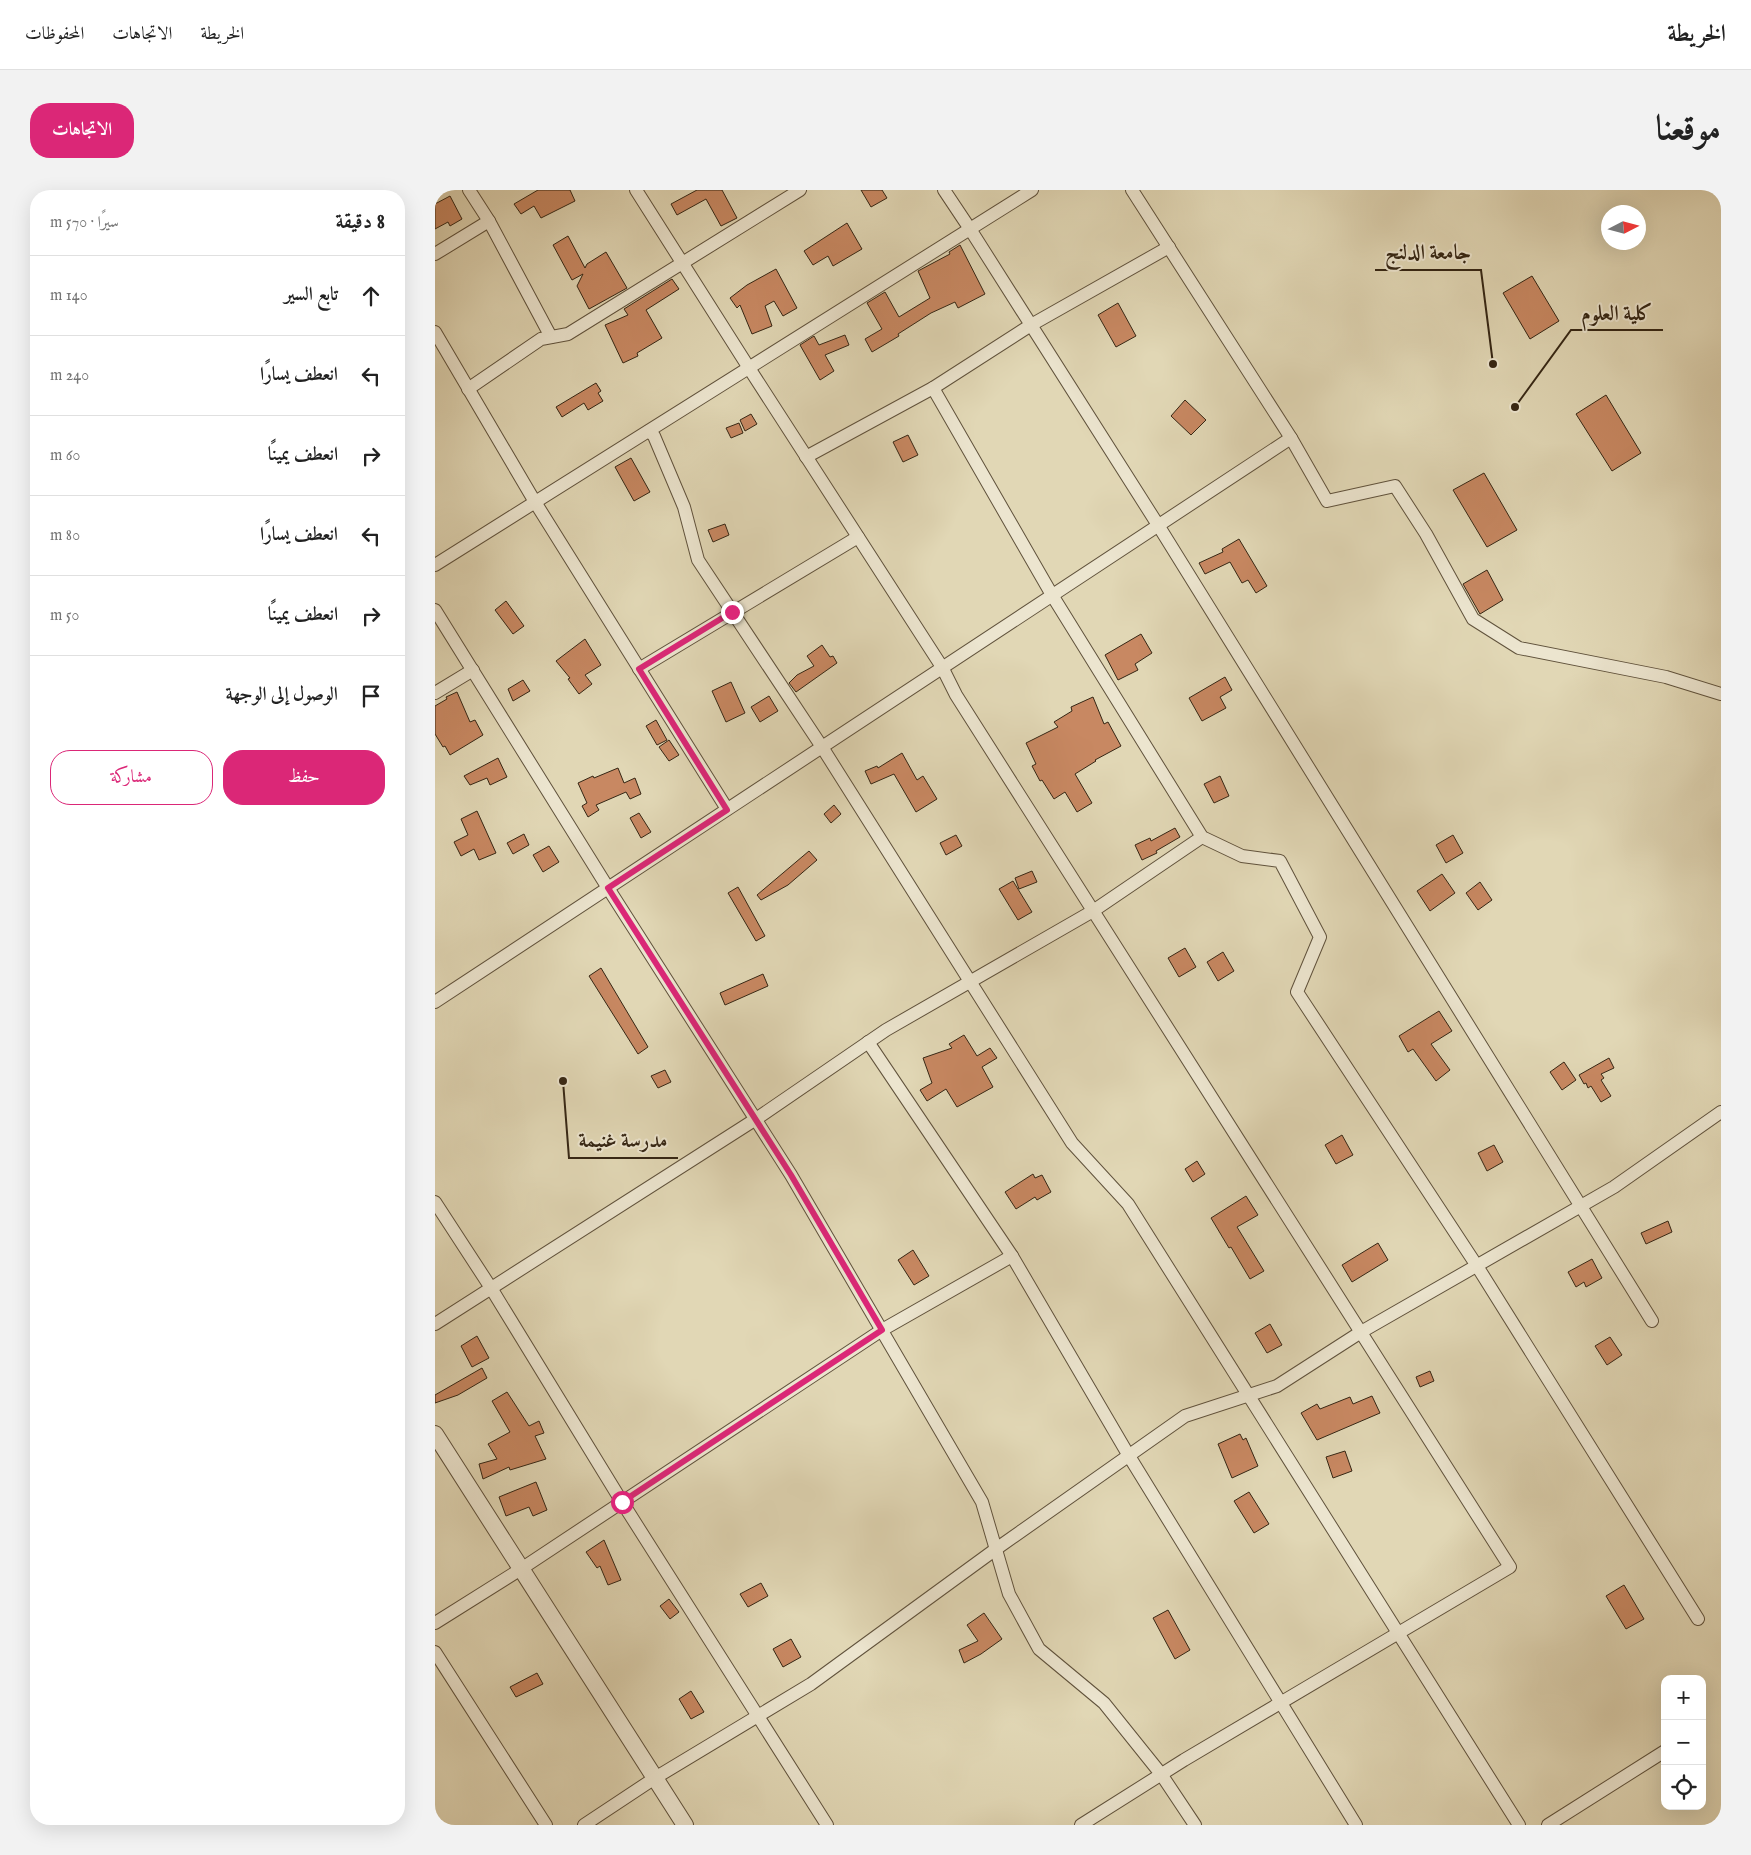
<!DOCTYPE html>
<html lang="ar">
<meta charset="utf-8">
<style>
:root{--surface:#fff;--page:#f2f2f2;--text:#222;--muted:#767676;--line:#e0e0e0;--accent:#db2777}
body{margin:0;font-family:"IM FELL English",Amiri,serif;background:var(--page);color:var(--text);direction:rtl}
.controls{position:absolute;right:15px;bottom:15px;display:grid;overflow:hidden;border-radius:10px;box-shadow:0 5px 20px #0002}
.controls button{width:45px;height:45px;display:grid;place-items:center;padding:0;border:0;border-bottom:1px solid var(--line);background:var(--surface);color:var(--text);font:25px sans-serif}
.compass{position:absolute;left:1166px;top:15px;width:45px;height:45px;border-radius:50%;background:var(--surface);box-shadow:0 5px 20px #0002;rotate:84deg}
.stop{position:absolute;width:15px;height:15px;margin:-11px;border:4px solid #db2777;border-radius:50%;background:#fff}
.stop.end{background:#db2777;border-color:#fff;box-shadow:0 1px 5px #0008}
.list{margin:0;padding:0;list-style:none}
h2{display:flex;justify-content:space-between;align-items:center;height:65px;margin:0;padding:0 20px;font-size:21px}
h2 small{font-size:16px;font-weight:400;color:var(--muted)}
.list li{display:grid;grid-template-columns:32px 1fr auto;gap:15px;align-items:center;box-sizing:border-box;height:80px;padding:0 20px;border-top:1px solid var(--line)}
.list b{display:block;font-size:19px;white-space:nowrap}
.list em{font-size:16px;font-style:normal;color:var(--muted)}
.actions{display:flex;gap:10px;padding:15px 20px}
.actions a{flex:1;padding:11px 0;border:1px solid var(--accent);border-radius:20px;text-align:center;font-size:18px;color:var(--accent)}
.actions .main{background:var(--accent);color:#fff}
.icon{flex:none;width:28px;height:28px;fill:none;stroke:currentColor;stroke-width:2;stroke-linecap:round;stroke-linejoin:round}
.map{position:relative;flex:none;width:1286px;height:1635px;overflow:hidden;direction:ltr;border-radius:20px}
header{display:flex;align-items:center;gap:30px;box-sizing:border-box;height:70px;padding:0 25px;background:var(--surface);border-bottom:1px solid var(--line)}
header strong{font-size:24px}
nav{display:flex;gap:28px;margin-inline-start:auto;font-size:18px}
.intro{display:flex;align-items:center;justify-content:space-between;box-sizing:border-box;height:120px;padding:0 30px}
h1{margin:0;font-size:35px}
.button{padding:12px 22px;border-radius:20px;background:var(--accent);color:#fff;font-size:18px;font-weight:700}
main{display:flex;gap:30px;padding:0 30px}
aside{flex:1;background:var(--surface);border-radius:20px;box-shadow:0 5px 20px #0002}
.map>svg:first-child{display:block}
.building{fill:#c88862;stroke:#352614}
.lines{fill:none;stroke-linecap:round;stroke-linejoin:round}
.minor-casing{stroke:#60523c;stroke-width:14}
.tertiary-casing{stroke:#60523c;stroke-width:18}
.minor{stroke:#ece5cf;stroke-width:12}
.tertiary{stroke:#ece5cf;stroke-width:16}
.route{stroke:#db2777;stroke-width:6}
.leader{fill:none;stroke:#352614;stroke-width:2}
.callout-dot{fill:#352614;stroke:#ece5cf;stroke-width:2}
.callout-label{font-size:21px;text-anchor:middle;font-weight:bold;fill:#352614;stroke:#ece5cf;stroke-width:4;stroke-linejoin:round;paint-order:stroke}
</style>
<header>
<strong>الخريطة</strong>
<nav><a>الخريطة</a><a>الاتجاهات</a><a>المحفوظات</a></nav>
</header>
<div class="intro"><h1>موقعنا</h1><a class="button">الاتجاهات</a></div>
<main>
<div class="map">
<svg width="1286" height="1635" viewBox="0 0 1286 1635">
<rect width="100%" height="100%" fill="#e1d7b5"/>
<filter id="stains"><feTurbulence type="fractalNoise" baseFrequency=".004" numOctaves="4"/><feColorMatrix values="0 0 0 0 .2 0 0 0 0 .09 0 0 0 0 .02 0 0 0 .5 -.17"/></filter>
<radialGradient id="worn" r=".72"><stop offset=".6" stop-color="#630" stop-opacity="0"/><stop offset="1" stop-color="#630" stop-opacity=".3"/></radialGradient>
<g class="building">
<path d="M103,0h32l5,11 -34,17 -7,-12 -13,8 -7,-10z"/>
<path d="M262,0h25l15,28 -16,8 -15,-27 -29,16 -6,-11z"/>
<path d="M426,0h21l5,8 -16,9z"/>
<path d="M15,6l12,23 -12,7 -2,-4 -13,7v-25z"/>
<path d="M412,33l15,26 -29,17 -5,-10 -15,9 -9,-14z"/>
<path d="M133,46l17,32 2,-4 19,-12 21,36 -38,21 -12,-23 6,-12 -11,6 -19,-35z"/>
<path d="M525,55l25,49 -27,14 -3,-6 -24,11 -33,21 1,2 -27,16 -7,-13 17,-10 -15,-26 18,-11 14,25 31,-19 -12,-27 32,-17 -1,-2z"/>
<path d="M341,79l21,39 -14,8 -9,-15 -9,5 7,20 -20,8 -12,-29 -3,3 -7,-10 17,-13z"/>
<path d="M1097,86l27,45 -29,18 -27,-46z"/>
<path d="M237,89l7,10 -33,21 16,28 -25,15 1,3 -15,7 -18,-38 23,-10 -4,-6z"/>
<path d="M683,113l18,33 -20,11 -18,-32z"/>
<path d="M410,145l4,10 -24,10 9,16 -14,9 -20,-35 14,-9 5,9z"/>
<path d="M161,193l5,8 -3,2 5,8 -15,9 -4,-7 -22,14 -6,-10z"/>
<path d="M1171,205l35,58 -29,18 -36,-57z"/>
<path d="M750,210l21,20 -15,15 -20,-19z"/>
<path d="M316,224l6,10 -12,7 -5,-11z"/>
<path d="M304,233l4,10 -12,5 -5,-10z"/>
<path d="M473,245l10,20 -15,7 -10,-20z"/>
<path d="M196,268l19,34 -16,9 -19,-34z"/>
<path d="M1049,283l33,57 -30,17 -34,-57z"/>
<path d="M290,334l4,11 -16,7 -5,-12z"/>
<path d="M804,349l28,47 -11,7 -8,-13 -6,3 -12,-21 -25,12 -6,-11 24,-11 -1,-3z"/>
<path d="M1052,380l16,30 -23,14 -17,-30z"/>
<path d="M71,411l18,25 -11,8 -18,-24z"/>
<path d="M706,444l11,19 -17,11 3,6 -20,10 -13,-25z"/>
<path d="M150,449l16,26 -16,10 7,9 -13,10 -11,-15 2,-1 -14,-17z"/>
<path d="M387,455l8,12 3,-1 4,7 -41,29 -7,-9 8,-8 17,-9 -7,-10z"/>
<path d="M790,487l7,13 -12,7 6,11 -24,13 -13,-23z"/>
<path d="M88,490l7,11 -17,10 -5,-12z"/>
<path d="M296,492l14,31 -19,9 -14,-31z"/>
<path d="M22,502l13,30 5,-2 8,15 -33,20 -5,-9 -2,1 -8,-13v-28l12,-7 -1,-2z"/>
<path d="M334,506l9,15 -18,11 -9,-15z"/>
<path d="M658,507l11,27 4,-2 13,24 -26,14 1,1 -21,13 17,29 -15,9 -12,-20 -11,7 -12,-19 -2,1 -8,-15 4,-2 -10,-21 32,-16 -4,-5 18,-11 -1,-4z"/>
<path d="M221,530l11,20 -10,5 -11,-19z"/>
<path d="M234,550l10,15 -10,6 -10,-14z"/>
<path d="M467,563l15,27 6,-4 14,23 -21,13 -22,-38 -23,10 -6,-13 12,-5 1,2z"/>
<path d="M63,568l9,19 -17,8 -3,-7 -17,7 -6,-9z"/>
<path d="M183,578l6,15 11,-5 6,16 -11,5 -4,-7 -30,13 3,5 -11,7 -6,-11 5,-3 -9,-20 15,-7 1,2z"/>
<path d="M785,586l9,20 -15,7 -10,-19z"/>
<path d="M399,615l7,9 -10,9 -7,-9z"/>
<path d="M42,621l19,42 -17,7 -5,-11 -13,7 -7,-14 14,-7 -7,-16z"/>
<path d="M204,623l12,19 -10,6 -11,-20z"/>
<path d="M740,638l5,9 -24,14 1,2 -15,7 -7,-15 15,-7 1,3z"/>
<path d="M89,644l5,11 -16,9 -6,-11z"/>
<path d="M521,645l6,11 -16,9 -6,-12z"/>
<path d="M1018,645l10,18 -17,10 -10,-18z"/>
<path d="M114,656l10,16 -16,10 -10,-17z"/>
<path d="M374,661l8,9 -29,25 -27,15 -4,-5z"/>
<path d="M597,681l5,11 -18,7 -4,-11z"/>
<path d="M1007,684l13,19 -25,18 -13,-20z"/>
<path d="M578,691l19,31 -14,8 -19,-31z"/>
<path d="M1045,692l12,18 -14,10 -12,-17z"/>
<path d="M303,697l27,49 -9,5 -28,-48z"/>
<path d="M750,758l11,19 -17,10 -11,-19z"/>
<path d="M788,762l11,19 -16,10 -11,-19z"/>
<path d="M166,778l47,79 -10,7 -49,-78z"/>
<path d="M328,784l5,12 -43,19 -5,-12z"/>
<path d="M1004,821l13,20 -21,13 19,26 -14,11 -23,-32 -5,3 -9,-16z"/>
<path d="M529,845l13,21 13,-8 7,10 -15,9 11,20 -36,20 -11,-18 -19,12 -7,-11 12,-7 -9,-25 29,-10 -3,-4z"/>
<path d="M1174,868l5,10 -13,6 3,4 -3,2 10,16 -10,6 -10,-16 -3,2 -2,-5 -2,1 -5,-9z"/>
<path d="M1129,872l12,18 -14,10 -12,-18z"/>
<path d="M230,880l6,12 -13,6 -7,-12z"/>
<path d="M907,945l11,20 -17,9 -11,-19z"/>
<path d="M1059,955l9,17 -16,9 -9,-18z"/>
<path d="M762,971l8,13 -12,8 -8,-13z"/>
<path d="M598,984l2,4 7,-3 9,17 -14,8 -2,-3 -19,12 -11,-17z"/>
<path d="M811,1006l12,19 -21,12 27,44 -14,8 -19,-32 -2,1 -18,-30z"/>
<path d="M1233,1031l4,11 -26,12 -5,-11z"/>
<path d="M943,1053l10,17 -36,22 -10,-17z"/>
<path d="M478,1060l16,26 -15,9 -16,-25z"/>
<path d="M1157,1069l10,19 -16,9 -2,-5 -8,5 -8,-15z"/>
<path d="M835,1134l12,21 -15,8 -12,-20z"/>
<path d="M42,1146l12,22 -17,9 -11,-21z"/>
<path d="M1175,1147l12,18 -15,10 -12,-19z"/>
<path d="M47,1178l5,10 -29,17 -23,8v-8z"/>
<path d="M995,1181l4,10 -14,6 -4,-10z"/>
<path d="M72,1202l22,34 10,-5 5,12 -9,3 11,23 -36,11 -1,-3 -26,12 -4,-15 18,-5 -9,-15 22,-12 -18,-31z"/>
<path d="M937,1206l8,17 -63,27 -16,-27 16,-9 3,5 30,-12 3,7z"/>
<path d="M805,1244l3,6 3,-2 12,28 -26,12 -14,-34z"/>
<path d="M910,1261l7,20 -19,7 -7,-21z"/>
<path d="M101,1292l11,28 -14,6 -4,-9 -23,9 -7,-19z"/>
<path d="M814,1302l20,32 -15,9 -20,-32z"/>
<path d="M169,1350l17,40 -13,5 -8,-19 -3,2 -11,-16z"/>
<path d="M326,1393l7,13 -20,11 -8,-13z"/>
<path d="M1189,1395l20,34 -18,10 -20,-33z"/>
<path d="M234,1409l10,13 -9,7 -10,-13z"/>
<path d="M733,1420l22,40 -15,9 -22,-41z"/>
<path d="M549,1423l18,26 -21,15 -17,9 -5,-13 19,-9 -11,-16z"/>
<path d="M356,1449l10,18 -18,10 -10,-18z"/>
<path d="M102,1483l6,11 -27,13 -6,-10z"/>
<path d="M256,1501l13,21 -13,7 -12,-20z"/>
</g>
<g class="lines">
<g class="minor-casing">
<g id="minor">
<path d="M34,0l20,31 62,116"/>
<path d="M201,0l113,178 193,299 14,28 554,872 -326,193 -103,65"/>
<path d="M509,0l26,39 188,296 494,796"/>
<path d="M697,0l159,248 36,63 68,-15 31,48 47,85 46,29 147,29 55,17"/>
<path d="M0,64l54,-33"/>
<path d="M0,142l100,170 192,307"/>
<path d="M498,198l119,207 150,242 40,19 38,5 40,76 -23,55 180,274 221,353"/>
<path d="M33,199l73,-50 27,-5 232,-144"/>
<path d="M214,241l5,5 30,71 14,53 124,187 250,396 56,61 391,621"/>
<path d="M371,267l127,-69 98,-63 138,-78"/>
<path d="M0,375l597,-375"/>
<path d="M0,420l173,278 183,287 191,327 27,92 30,55 65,54 57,71 34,51"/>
<path d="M204,479l219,-132"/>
<path d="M0,503l38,-23"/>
<path d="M0,812l856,-564"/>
<path d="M433,852l144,214 117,200 227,369"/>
<path d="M0,1012l56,86 131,214 205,323"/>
<path d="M0,1134l321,-205 130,-89 207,-119 109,-74"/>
<path d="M0,1433l86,-54 361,-239 130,-74"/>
<path d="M0,1462l111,173"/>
<path d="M149,1635l71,-47 156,-94 185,-135 189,-133 92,-30 84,-54 253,-145 107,-75"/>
<path d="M1113,1635l117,-74"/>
</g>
</g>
<g class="tertiary-casing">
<path id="tertiary" d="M0,1244l250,391"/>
</g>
<use href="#minor" class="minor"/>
<use href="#tertiary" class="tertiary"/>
</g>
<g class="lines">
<path class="route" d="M187,1312l260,-172 -91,-155 -183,-287 119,-78 -88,-141 93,-57"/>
</g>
<path class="leader" d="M1058 174L1046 80H940M1080 217L1136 140H1228M128 891L134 968H243"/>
<g class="callout-dot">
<circle cx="1058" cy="174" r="5"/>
<circle cx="1080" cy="217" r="5"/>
<circle cx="128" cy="891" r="5"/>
</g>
<g class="callout-label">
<text x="993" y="69">جامعة الدلنج</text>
<text x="1182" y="130">كلية العلوم</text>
<text x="188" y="957">مدرسة غنيمة</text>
</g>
<rect width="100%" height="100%" filter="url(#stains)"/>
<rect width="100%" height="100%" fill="url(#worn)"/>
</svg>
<div class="controls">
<button>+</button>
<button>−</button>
<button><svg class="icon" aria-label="locate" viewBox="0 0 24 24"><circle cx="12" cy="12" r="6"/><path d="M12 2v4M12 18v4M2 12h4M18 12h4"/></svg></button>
</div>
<svg class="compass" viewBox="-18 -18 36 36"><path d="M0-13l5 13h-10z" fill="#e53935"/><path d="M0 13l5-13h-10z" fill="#767676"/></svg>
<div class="stop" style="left:187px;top:1312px"></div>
<div class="stop end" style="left:297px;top:422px"></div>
</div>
<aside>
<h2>8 دقيقة<small>سيرًا · 570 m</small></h2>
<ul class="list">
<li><svg class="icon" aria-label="ahead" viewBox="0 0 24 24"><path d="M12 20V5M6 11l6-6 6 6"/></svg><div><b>تابع السير</b></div><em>140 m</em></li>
<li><svg class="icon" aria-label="left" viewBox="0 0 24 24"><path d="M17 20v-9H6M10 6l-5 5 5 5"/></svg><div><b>انعطف يسارًا</b></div><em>240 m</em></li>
<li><svg class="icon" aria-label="right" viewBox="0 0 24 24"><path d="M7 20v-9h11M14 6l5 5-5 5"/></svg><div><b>انعطف يمينًا</b></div><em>60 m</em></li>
<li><svg class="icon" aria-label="left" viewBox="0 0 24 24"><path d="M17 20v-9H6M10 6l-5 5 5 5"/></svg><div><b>انعطف يسارًا</b></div><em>80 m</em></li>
<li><svg class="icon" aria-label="right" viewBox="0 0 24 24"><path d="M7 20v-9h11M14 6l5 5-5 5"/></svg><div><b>انعطف يمينًا</b></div><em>50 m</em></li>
<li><svg class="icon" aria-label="arrive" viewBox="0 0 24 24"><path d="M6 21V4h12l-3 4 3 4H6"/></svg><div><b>الوصول إلى الوجهة</b></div></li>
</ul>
<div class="actions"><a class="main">حفظ</a><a>مشاركة</a></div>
</aside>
</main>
